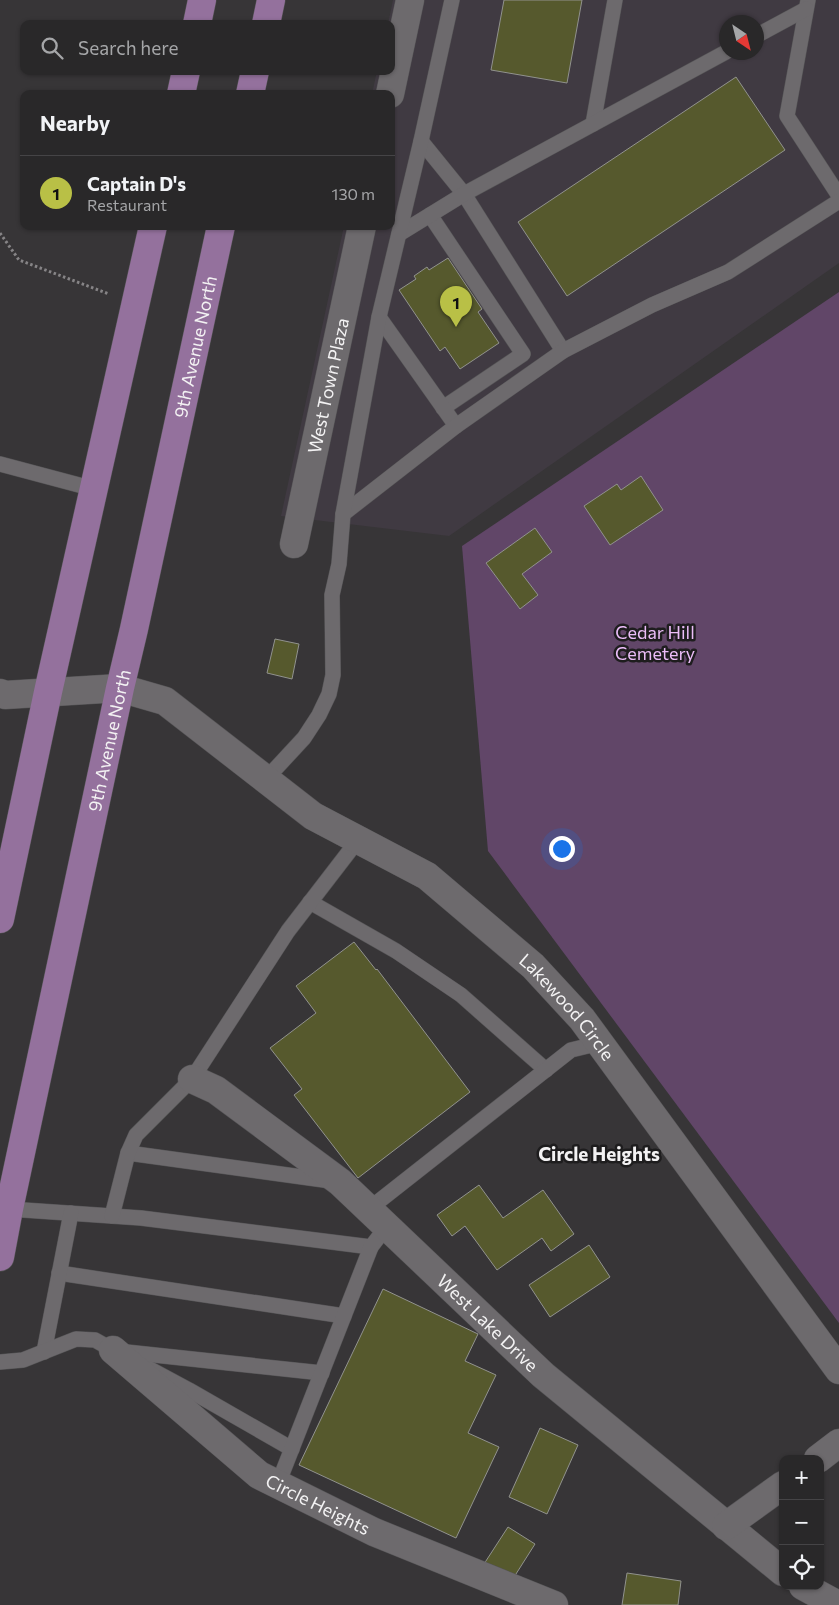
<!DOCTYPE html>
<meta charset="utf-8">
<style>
:root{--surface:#292829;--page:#353435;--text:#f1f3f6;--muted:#a5a6a8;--line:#454446;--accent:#b9c046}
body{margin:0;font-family:Commissioner,sans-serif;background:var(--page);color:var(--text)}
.controls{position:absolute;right:15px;bottom:15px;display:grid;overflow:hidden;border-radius:10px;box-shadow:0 1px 4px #0004}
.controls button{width:45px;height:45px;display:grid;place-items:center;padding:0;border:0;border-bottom:1px solid var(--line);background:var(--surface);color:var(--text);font:25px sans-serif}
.compass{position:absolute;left:719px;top:15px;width:45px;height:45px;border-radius:50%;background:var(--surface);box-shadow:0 1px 4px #0004;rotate:145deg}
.you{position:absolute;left:561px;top:848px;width:18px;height:18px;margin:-12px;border:4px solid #fff;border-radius:50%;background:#1a73e8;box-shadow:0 0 0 8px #1a73e833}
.badge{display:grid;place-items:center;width:32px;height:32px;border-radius:50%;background:var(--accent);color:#111;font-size:16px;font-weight:700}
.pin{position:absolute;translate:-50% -41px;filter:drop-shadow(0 1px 2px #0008)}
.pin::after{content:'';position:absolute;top:26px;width:18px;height:15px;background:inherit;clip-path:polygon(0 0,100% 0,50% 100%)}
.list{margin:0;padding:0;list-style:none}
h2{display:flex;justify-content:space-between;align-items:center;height:65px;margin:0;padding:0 20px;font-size:21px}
h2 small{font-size:16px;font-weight:400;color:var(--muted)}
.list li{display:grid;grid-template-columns:32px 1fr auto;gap:15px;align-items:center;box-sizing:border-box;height:75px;padding:0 20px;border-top:1px solid var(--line)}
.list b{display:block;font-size:19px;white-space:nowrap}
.list p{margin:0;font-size:16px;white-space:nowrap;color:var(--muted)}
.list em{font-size:16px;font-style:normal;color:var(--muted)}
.icon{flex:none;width:28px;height:28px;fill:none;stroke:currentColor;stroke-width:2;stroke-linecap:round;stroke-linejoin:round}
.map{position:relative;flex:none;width:839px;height:1605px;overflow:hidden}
.search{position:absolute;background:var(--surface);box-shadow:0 1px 4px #0004;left:20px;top:20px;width:375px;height:55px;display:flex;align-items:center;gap:12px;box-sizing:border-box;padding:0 18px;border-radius:10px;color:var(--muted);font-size:19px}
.panel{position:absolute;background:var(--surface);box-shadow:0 1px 4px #0004;left:20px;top:90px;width:375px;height:140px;border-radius:10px}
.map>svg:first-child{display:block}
.built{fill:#403a42;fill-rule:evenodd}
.green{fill:#614668}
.building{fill:#56592d;stroke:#91928e}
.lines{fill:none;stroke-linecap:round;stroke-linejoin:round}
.lane-casing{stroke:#555456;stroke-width:16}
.street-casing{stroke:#555456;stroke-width:29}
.primary-casing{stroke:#555456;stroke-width:29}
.path{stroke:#868486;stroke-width:3;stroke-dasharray:2.5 2.5;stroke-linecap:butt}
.lane{stroke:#6d6a6d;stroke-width:15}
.street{stroke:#6d6a6d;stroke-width:28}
.primary{stroke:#94719d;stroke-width:28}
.labels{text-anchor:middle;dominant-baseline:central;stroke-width:5;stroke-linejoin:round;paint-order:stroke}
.street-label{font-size:18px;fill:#f3f2f3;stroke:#1e1d1e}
.park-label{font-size:18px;fill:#ebbdf8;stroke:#1e1d1e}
.neighbourhood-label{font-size:19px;font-weight:bold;fill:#f3f2f3;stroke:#1e1d1e}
</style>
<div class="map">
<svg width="839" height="1605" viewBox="0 0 839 1605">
<rect width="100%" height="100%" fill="#373537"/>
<path class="built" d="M393,0h446v263l-390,273 -168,-20 63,-290h47v-132h-19l5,-23h14v-47h-3zM726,22h30v30h-30z"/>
<path class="green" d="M839,292v1031l-351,-472 -26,-305z"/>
<g class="building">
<path d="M504,0h78l-15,83 -76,-13z"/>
<path d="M736,77l49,73 -218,146 -49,-74z"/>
<path d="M448,258l34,51 -4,3 21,31 -39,26 -15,-22 -5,4 -41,-61 17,-11 -2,-3 13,-9 2,3z"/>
<path d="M641,476l22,34 -53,35 -26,-39 33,-22 4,6z"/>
<path d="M535,528l17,24 -30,22 16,21 -18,14 -34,-46z"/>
<path d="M275,639l24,5 -7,35 -25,-6z"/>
<path d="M354,942l22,28 1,-1 93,123 -112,86 -64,-83 8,-6 -32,-41 46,-35 -20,-27z"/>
<path d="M479,1185l24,33 40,-28 31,44 -23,17 -9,-13 -45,32 -32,-44 -13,10 -15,-21z"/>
<path d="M589,1245l21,32 -60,40 -21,-32z"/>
<path d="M383,1289l95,45 -13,27 31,14 -28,58 31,14 -43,91 -157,-73z"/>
<path d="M540,1428l38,17 -31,69 -38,-17z"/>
<path d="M508,1527l27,17 -26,41 -27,-18z"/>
<path d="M627,1573l54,8 -3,24h-56z"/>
</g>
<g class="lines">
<g class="lane-casing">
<g id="lane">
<path d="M808,0l-21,116 52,80"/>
<path d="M756,36l50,-27"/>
<path d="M593,124l22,-124"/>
<path d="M421,141l43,53 99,157"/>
<path d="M430,215l93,139 -80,54"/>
<path d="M399,234l65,-40 262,-142"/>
<path d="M379,317l77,109"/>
<path d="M0,464l94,25"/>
<path d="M343,514l113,-88 107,-75 89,-46 76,-33 111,-71"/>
<path d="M266,779l38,-41 15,-23 10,-21 4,-19 -1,-80 7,-31 4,-50 36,-197 42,-176 31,-141"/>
<path d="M310,902l86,49 65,44 85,75"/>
<path d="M128,1153l203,28"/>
<path d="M9,1209l132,9 230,29"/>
<path d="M369,1209l202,-159 29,-7"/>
<path d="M112,1216l16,-63 8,-18 56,-56 96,-148 70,-91"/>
<path d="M59,1273l285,43"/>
<path d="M117,1351l205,22"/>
<path d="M44,1352l27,-139"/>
<path d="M0,1362l23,-2 53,-21 19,1 23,13"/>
<path d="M150,1369l39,21 103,59"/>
<path d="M278,1484l93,-237 16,-21"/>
</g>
</g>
<g class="street-casing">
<g id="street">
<path d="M390,94l20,-94"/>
<path id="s1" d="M294,544l68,-318"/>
<path id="s2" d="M0,693l5,2 115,-7 45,13 148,115 114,60 106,90 49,53 257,351"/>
<path id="s3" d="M192,1079l24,11 124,92 203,193 240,197"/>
<path id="s4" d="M113,1350l146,125 115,57 180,73"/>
<path d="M818,1459l21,-16"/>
<path d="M726,1526l57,-41"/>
<path d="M803,1586l35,19"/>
</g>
</g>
<g class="primary-casing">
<g id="primary">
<path d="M197,24l5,-24"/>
<path d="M266,24l5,-24"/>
<path d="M181,94l5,-23"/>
<path d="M250,94l5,-23"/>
<path d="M0,919l48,-227 105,-466"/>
<path id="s5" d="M0,1257l9,-48 111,-521 14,-59 87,-403"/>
</g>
</g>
<path class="path" d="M0,233l19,27 90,34"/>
<use href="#lane" class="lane"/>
<use href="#street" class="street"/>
<use href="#primary" class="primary"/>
</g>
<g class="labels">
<g class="street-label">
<text stroke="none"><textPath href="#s5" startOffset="931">9th Avenue North</textPath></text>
<text stroke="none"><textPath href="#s1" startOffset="162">West Town Plaza</textPath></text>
<text stroke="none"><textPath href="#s5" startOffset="528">9th Avenue North</textPath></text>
<text stroke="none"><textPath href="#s2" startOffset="676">Lakewood Circle</textPath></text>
<text stroke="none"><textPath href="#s3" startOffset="385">West Lake Drive</textPath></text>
<text stroke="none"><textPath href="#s4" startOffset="258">Circle Heights</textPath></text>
</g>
<g class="park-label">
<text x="655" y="632">Cedar Hill<tspan x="655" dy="21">Cemetery</tspan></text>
</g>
<g class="neighbourhood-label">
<text x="599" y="1153">Circle Heights</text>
</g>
</g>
</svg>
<div class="controls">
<button>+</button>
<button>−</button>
<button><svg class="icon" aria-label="locate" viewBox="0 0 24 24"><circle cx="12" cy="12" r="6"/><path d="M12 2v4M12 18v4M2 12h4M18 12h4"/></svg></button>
</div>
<svg class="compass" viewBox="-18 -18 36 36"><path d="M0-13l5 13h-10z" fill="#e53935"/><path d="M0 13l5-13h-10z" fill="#a5a6a8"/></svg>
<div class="you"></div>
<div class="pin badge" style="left:456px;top:327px">1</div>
<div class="search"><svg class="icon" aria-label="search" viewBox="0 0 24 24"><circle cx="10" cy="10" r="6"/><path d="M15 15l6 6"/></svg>Search here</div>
<section class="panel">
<h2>Nearby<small></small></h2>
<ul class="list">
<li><span class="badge">1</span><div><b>Captain D's</b><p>Restaurant</p></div><em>130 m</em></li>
</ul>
</section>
</div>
